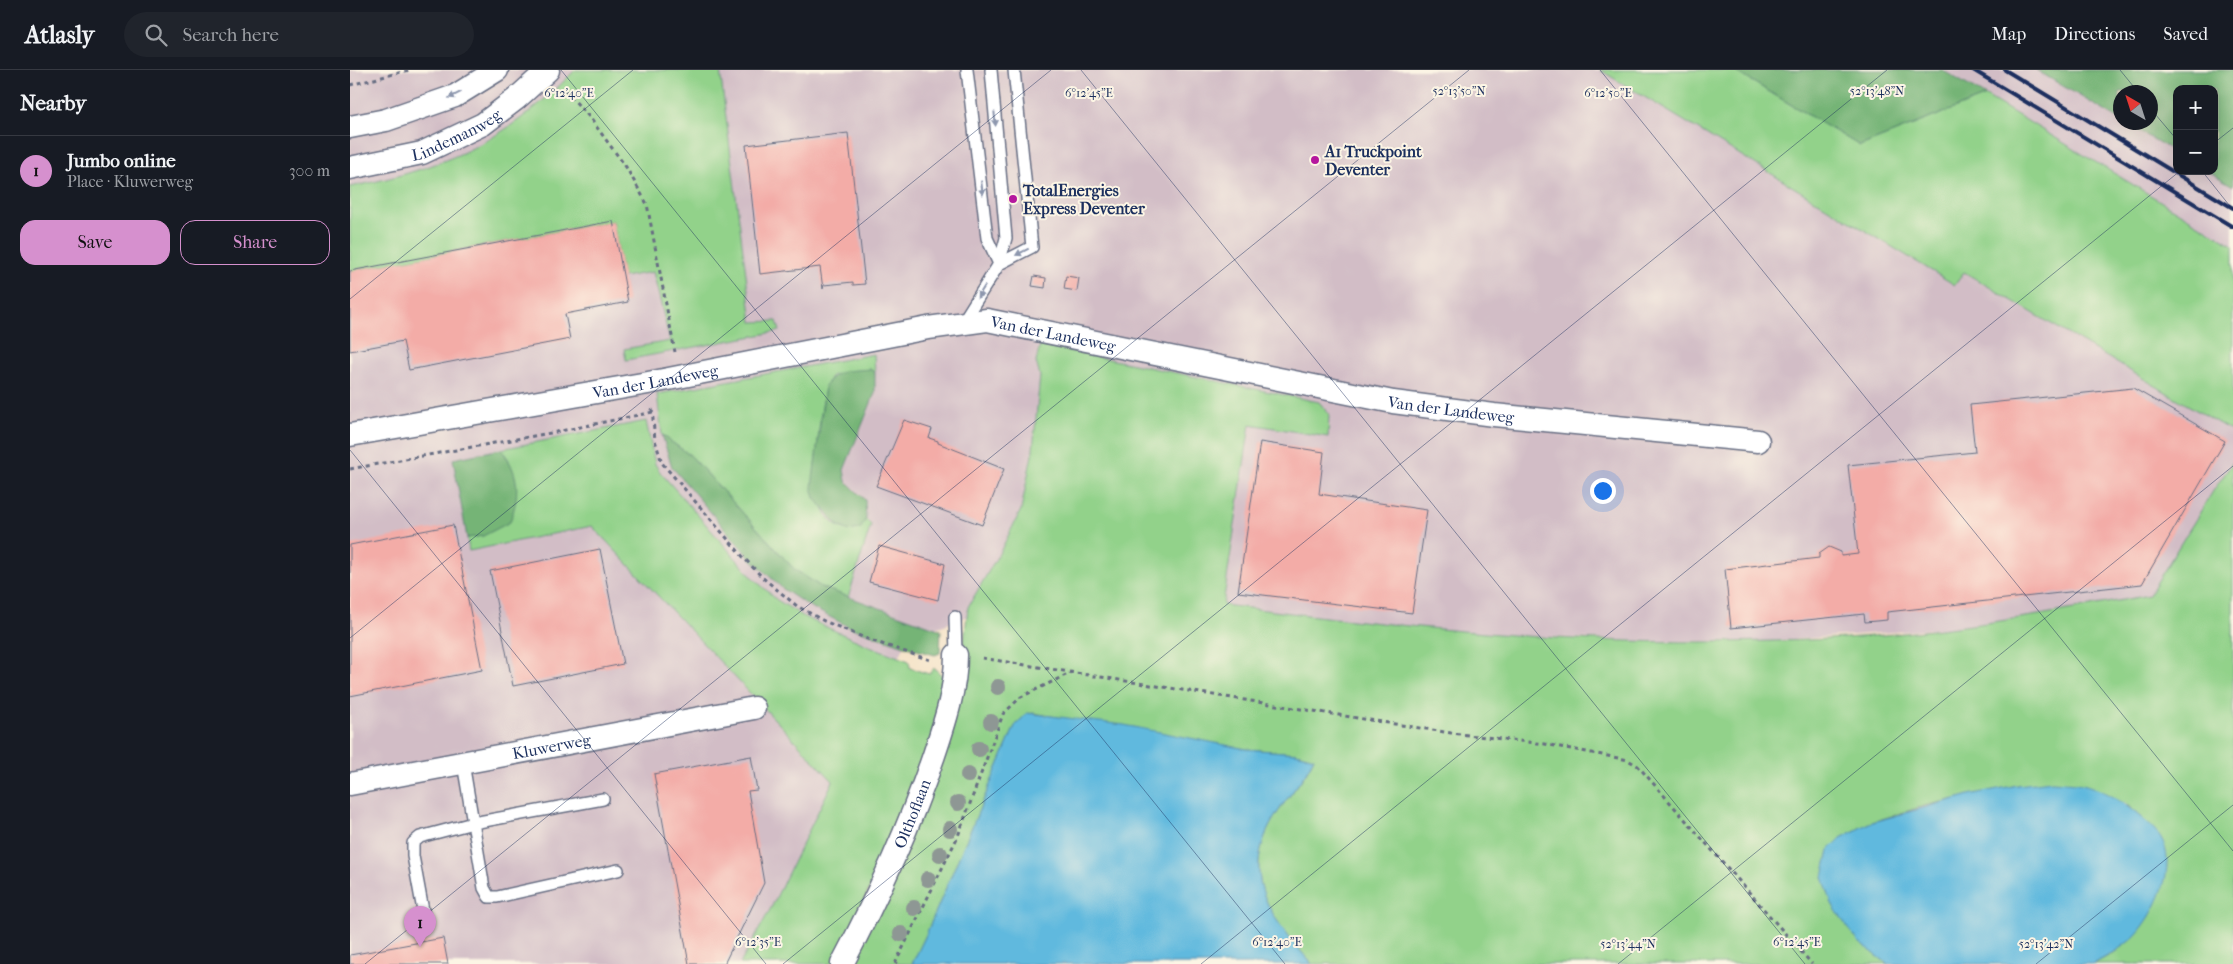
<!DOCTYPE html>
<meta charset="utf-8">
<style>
:root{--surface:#171b24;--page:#20242c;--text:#f1f3f6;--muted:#9ea1a6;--line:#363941;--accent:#d690ce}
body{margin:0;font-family:"IM FELL French Canon",serif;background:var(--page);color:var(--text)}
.controls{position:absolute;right:15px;top:15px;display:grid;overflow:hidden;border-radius:10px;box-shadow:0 5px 20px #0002}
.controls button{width:45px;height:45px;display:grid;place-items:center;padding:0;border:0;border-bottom:1px solid var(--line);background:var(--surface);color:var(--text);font:25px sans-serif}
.compass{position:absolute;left:1763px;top:15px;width:45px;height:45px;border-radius:50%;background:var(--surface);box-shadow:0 5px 20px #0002;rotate:321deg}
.you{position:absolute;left:1252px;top:420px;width:18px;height:18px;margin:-12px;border:4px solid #fff;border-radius:50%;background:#1a73e8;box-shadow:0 0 0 8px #1a73e833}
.badge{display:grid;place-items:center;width:32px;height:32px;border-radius:50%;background:var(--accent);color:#111;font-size:16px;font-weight:700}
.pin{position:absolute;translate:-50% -41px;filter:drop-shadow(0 1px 2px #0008)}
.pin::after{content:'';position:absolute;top:26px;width:18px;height:15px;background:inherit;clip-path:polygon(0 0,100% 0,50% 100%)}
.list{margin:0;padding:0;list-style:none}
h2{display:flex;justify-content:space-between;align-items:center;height:65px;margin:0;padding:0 20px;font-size:21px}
h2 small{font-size:16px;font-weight:400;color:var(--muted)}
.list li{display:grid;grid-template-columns:32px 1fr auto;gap:15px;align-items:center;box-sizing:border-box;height:70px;padding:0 20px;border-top:1px solid var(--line)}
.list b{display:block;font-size:19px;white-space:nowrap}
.list p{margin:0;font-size:16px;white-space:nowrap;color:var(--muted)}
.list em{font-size:16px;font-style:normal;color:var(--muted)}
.actions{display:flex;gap:10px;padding:15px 20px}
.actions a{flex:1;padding:11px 0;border:1px solid var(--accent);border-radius:15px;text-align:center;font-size:18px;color:var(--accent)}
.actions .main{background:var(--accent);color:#111}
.icon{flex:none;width:28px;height:28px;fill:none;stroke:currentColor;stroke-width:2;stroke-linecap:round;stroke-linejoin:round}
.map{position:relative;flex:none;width:1883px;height:894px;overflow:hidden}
header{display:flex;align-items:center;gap:30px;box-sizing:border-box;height:70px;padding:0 25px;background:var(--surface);border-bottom:1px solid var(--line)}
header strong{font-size:24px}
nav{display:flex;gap:28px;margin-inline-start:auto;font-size:18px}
.search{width:350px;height:45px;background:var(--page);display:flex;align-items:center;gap:12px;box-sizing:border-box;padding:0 18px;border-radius:28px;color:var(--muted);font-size:19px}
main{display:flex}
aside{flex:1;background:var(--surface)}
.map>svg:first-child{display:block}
.industrial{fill:#d2bdc6}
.green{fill:#92d28a;stroke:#568074}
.forest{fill:#75b476;stroke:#48726a}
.water{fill:#61b9de;stroke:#3e749e}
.building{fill:#f3aca7}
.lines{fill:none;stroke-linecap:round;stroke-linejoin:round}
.service-casing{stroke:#676e83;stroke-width:14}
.minor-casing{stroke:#676e83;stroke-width:25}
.path{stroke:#676e83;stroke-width:3;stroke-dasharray:4 4;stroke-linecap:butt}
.service{stroke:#fff;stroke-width:11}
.minor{stroke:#fff;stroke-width:22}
.rail{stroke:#1b2f5e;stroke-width:4}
.tree{fill:#8e9794}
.oneway{fill:#8d97ae}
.ticks{fill:none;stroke:#1b2f5e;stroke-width:1;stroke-opacity:0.45}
.poi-dot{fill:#b5179e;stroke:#fcf5e5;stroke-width:2}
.labels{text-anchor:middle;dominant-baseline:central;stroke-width:4;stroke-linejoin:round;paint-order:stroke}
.street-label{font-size:16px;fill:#1b2f5e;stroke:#fcf5e5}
.poi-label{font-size:16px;font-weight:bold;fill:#1b2f5e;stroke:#fcf5e5;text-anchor:start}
.ticks-label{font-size:12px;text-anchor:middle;fill:#1b2f5e;stroke:#fcf5e5;stroke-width:4;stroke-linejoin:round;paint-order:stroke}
</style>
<header>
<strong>Atlasly</strong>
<div class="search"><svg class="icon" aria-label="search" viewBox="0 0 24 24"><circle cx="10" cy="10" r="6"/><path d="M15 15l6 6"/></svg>Search here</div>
<nav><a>Map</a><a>Directions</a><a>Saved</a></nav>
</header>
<main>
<aside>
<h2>Nearby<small></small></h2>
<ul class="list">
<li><span class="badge">1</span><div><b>Jumbo online</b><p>Place · Kluwerweg</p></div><em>300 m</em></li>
</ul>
<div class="actions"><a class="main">Save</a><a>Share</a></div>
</aside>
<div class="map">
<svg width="1883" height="894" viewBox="0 0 1883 894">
<rect width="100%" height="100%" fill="#fcf5e5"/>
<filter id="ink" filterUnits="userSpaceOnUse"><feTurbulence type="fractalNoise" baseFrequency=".02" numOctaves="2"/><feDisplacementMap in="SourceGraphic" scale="10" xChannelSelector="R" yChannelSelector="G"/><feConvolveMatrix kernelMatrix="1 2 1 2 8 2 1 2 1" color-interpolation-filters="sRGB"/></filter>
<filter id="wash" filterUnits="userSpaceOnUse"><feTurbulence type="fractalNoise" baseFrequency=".0096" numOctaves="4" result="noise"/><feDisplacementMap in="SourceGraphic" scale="20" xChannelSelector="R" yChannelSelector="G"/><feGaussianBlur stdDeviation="1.12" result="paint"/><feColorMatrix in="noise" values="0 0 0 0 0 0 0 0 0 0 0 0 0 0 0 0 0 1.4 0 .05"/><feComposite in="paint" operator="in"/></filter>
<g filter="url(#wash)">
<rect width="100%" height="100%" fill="#f5e3c8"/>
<g class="industrial">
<path d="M0,0h1405l478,278v128l-83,119 -93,18 -110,15 -172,13h-141l-107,-5 -517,-35 -102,37 -67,149 -90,177h-401z"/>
<path d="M1592,0h94l84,50v2l5,1 52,30v18h31l25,15v59z"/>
</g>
<g class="green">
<path d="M225,0h145l32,252 25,-1 3,10 -154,29 -2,-11 46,-8 -17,-69 -30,5 -10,-56 -263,50v-84c95,-19 157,-46 225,-117z"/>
<path d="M1250,0h133l127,76 126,-50 247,149v187l-269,-160 -9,13z"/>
<path d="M690,275l279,57 10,12 -1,23 -78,-13 -27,181c100,12 201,24 302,31 83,6 166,7 248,5 127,-2 253,-22 376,-46l66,-107 18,-26v502h-140l23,-12 37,-123 -28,-26 -107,-18 -94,21 -55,17 -28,15 18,104 29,22h-576c-41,-46 -75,-88 -36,-149 12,-19 29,-36 38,-57l-18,-5 -50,-4 -213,-36 -6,1 -12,12 -90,211 -13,27h-64l115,-315 5,-42 33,-57 20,-40 12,-60 7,-74 -4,-14z"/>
<path d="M524,284l1,19 -5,-4 -38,6 -7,11c-4,33 -29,154 35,143l6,-10 5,6 -23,73 -27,-11 -27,-18 -103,-113 -29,-21 -5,-41z"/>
<path d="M296,351l9,43 5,8 92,105 25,23 29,18 61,27 42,16 1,7 19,6 5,-6 13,12 -20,82 -92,202h-95l32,-58 61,-125 -241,-255 -123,25 -2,-13 16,-2 26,-76 -8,-11z"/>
</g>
<g class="forest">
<path d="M1383,0h209l44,26 -126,50z"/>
<path d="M1686,0h197v116l-25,-15h6v-82h-37v64l-52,-30 25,-1v-30h-30v28z"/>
<path d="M520,299l5,4v20l-31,77 2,11 19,19 1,19 -6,10 -11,2 -12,-6 -22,-27 -3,-11 13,-101c10,-18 27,-15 45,-17z"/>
<path d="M312,365l29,21 103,113 27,18 120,43 -1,23 -5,2 -22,-6 -64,-22 -42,-22 -24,-16 -34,-32 -77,-90z"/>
<path d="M151,379c19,25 19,44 9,73l-27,14 -16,2 -14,-79z"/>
</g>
<g class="water">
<path d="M677,643l97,12 122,24 50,4 18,5c-10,21 -26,38 -38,57 -39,61 -5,103 36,149h-400l13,-27 90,-211z"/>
<path d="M1702,711c11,1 23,1 34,4 19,6 37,17 52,30 7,6 16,13 22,21 19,29 -4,79 -26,101 -12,11 -26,19 -41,27h-205l-29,-22 -16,-21 -11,-17 -9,-27 6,-27 12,-12 28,-15 104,-29 45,-9z"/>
</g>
<g id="blocks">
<g class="building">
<path d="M498,63l17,151 -12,1v-3l-29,3 -1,4 -3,-22 -60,7 -14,-129z"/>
<path d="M263,151l15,81 -63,12 5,25 -161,31 -6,-29 -53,10v-80z"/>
<path d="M684,206l12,2 -1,10 -13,-2z"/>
<path d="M716,206l13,2 -2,13 -13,-2z"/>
<path d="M1783,318l92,53 -83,143 -255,28v8l-22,2 -1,-8 -133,14 -6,-59 94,-11v-4l10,-7 12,5v4l17,-2 -10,-89 127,-13 -5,-47z"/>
<path d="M554,350l28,9 -3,9 9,3v2l66,26 -22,56 -106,-39z"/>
<path d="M910,372l64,10 -5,42 108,16 -15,103 -174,-21z"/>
<path d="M103,455l29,145 -132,26v-151z"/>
<path d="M529,476l66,18 -7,36 -69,-18z"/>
<path d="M250,479l23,115 -110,22 -23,-115z"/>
<path d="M401,686l6,34 -9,1 16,92 -40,81h-35l-35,-190z"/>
<path d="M93,868l5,26h-98v-9z"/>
</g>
</g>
</g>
<g filter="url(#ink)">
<use href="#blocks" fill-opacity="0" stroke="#676e83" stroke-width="1"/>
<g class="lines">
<g class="service-casing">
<g id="service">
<path d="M617,0l20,168 12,26 33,-17 -18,-177"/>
<path d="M612,253l37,-59 7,-26 -15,-168"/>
<path d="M605,547l1,38"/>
<path d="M113,693l21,125 5,9h8l121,-27"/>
<path d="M74,846l-11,-60v-13l7,-6 53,-14 130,-24"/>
</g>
</g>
<g class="minor-casing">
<g id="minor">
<path d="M0,57l36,-7 69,-24 42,-26"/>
<path id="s1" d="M0,98l72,-15 61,-29 33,-25 32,-29"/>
<path id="s2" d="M0,365l298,-52 280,-55 59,-8 406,82 101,13 264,26"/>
<path id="s3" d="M0,714l404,-76"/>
<path id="s4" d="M492,894c36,-68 67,-136 92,-209 11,-33 22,-66 22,-100"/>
</g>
</g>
<g class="path">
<path d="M0,15l60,-15"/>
<path d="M215,20l25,28 36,49 21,37 28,148"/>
<path d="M302,339l3,31 7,23 83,96 18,19 34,28 27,15 46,19 60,20"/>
<path d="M0,399l206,-37 97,-20"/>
<path d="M632,588l469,75 94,11 83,16 10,6 174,198"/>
<path d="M545,894l63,-128 45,-122 18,-17 51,-25"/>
</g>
<use href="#service" class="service"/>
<use href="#minor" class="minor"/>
<g class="rail">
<path d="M1623,0l260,157"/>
<path d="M1655,0l228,138"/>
</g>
</g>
<g class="tree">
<circle cx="648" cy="617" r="8"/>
<circle cx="641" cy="652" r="8"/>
<circle cx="629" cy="679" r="8"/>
<circle cx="618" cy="705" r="8"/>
<circle cx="608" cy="733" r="8"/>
<circle cx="600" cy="759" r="8"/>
<circle cx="590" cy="784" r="8"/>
<circle cx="578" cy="809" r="8"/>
<circle cx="564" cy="838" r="8"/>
<circle cx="551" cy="864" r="8"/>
</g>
<defs><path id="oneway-solid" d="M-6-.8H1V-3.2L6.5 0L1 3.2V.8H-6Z" transform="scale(1.25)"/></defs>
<g class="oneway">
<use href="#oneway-solid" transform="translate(105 25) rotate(154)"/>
<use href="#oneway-solid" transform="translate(645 49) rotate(85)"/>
<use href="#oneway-solid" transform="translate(632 118) rotate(83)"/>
<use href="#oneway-solid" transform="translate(672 182) rotate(153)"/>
<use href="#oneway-solid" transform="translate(631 222) rotate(122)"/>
</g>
</g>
<path class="ticks" d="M211,0l724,894M731,0l724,894M1250,0l633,781M1770,0l18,22M1800,38l27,32M1864,73l19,-15M1852,101l31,39M0,229l283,-229M0,380l416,514M0,568l701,-568M15,894l1104,-894M433,894l1104,-894M851,894l979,-793M1268,894l615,-498M1686,894l197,-159"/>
<g class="poi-dot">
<circle cx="965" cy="90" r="5"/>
<circle cx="663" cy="129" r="5"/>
</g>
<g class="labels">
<g class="street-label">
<text stroke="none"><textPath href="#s1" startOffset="112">Lindemanweg</textPath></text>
<text stroke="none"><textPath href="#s2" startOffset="715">Van der Landeweg</textPath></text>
<text stroke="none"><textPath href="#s2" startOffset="310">Van der Landeweg</textPath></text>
<text stroke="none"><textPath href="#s2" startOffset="1120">Van der Landeweg</textPath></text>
<text stroke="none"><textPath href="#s3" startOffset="205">Kluwerweg</textPath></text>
<text stroke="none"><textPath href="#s4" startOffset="166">Olthoflaan</textPath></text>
</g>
<g class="poi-label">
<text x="975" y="81">A1 Truckpoint<tspan x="975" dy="18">Deventer</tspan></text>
<text x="673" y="120">TotalEnergies<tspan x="673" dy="18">Express Deventer</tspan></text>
</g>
</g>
<g class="ticks-label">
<text x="1109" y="25">52°13'50"N</text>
<text x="1527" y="25">52°13'48"N</text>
<text x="219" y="27">6°12'40"E</text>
<text x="739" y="27">6°12'45"E</text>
<text x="1258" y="27">6°12'50"E</text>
<text x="408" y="876">6°12'35"E</text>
<text x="927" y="876">6°12'40"E</text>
<text x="1447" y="876">6°12'45"E</text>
<text x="1278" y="878">52°13'44"N</text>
<text x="1696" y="878">52°13'42"N</text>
</g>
</svg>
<div class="controls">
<button>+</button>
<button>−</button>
</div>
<svg class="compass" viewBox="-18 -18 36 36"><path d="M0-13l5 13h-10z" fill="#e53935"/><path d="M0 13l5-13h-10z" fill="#9ea1a6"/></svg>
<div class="you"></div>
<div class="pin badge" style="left:70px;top:877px">1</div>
</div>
</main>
